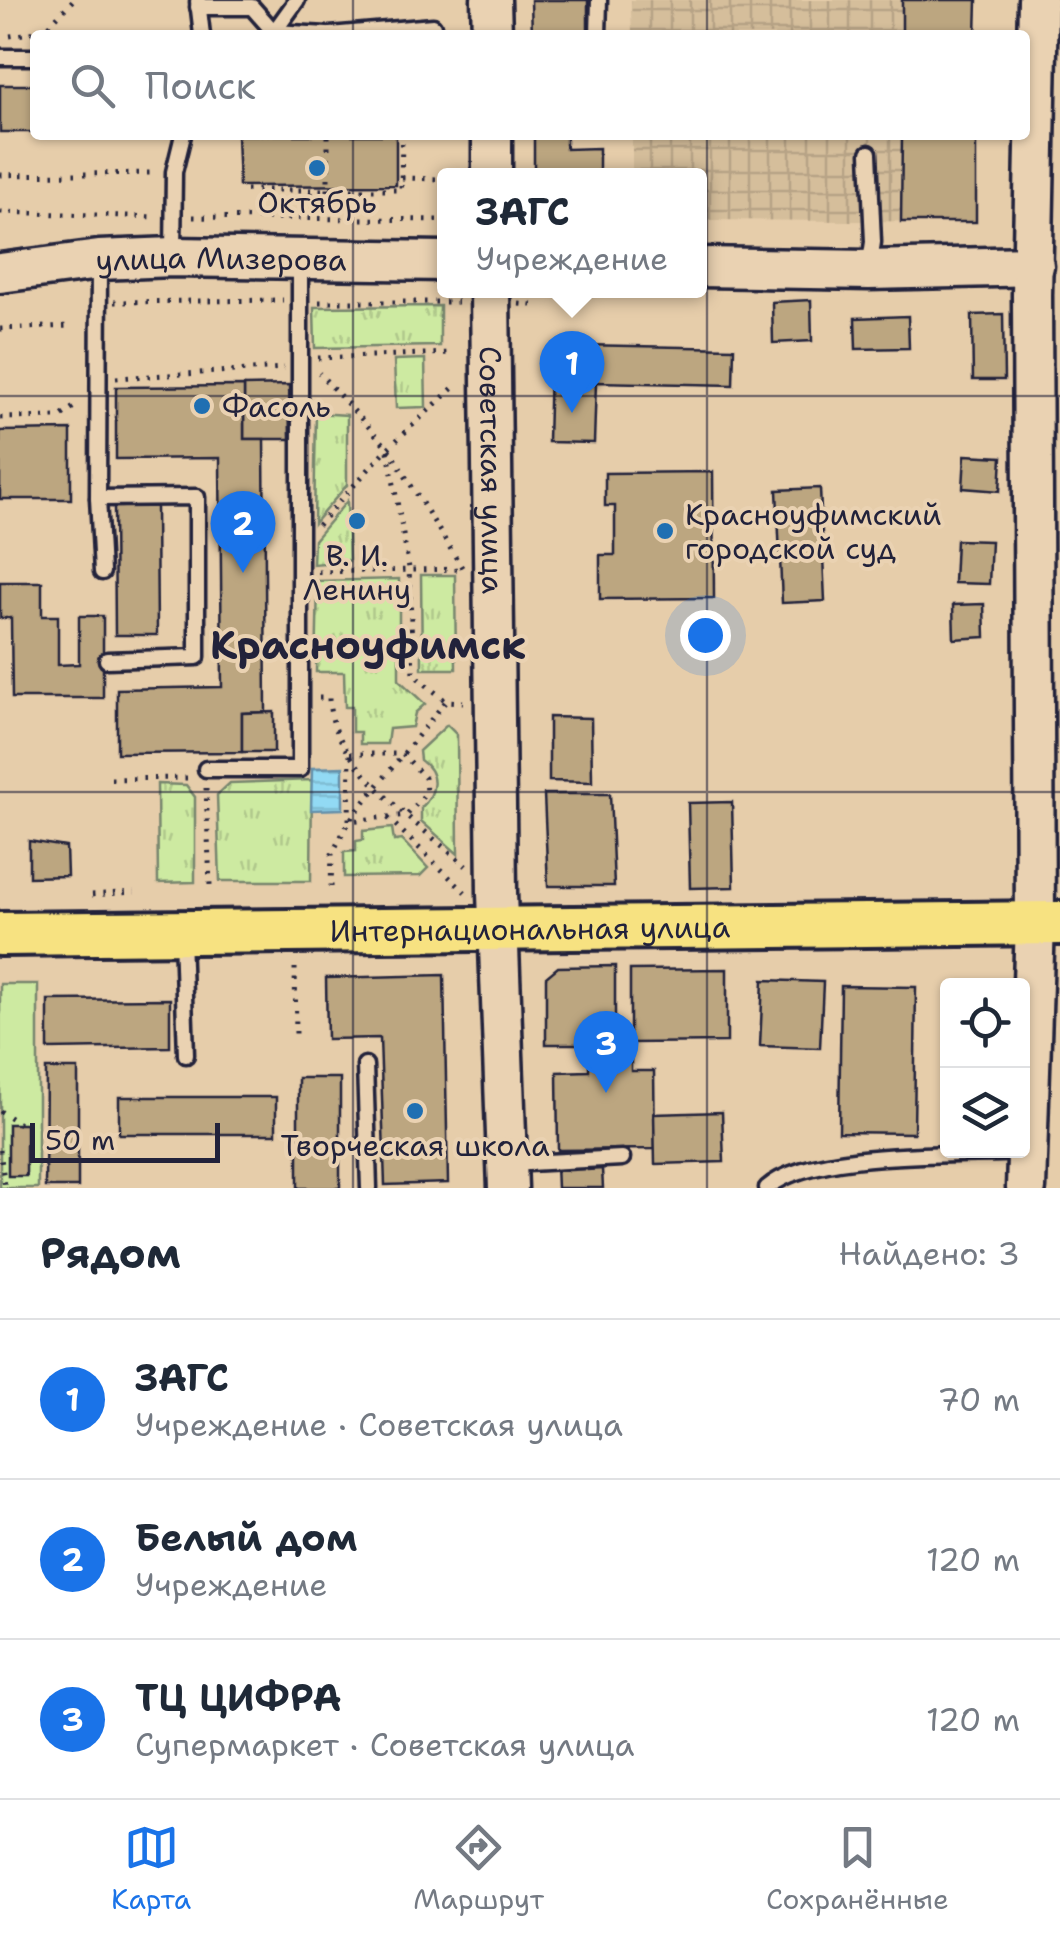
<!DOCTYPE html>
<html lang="ru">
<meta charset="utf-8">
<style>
:root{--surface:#fff;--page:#f6f6f7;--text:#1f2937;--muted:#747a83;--line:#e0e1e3;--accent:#1a73e8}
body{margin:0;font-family:"Shantell Sans",sans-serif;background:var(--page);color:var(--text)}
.controls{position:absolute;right:30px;bottom:30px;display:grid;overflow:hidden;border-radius:10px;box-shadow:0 2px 8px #0004}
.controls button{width:90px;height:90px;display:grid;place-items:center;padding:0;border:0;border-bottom:2px solid var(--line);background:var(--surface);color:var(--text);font:50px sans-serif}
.scale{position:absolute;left:30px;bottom:25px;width:190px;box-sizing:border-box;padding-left:10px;border:5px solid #22223b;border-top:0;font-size:28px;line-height:35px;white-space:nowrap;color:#22223b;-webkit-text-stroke:8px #ead2b2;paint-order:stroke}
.you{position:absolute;left:705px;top:635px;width:35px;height:35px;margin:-25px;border:8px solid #fff;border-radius:50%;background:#1a73e8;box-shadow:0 0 0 15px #1a73e833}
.badge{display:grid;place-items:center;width:65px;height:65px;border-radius:50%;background:var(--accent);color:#fff;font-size:32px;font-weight:700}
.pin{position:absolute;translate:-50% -82px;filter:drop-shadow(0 2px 5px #0008)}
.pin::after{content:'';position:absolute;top:52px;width:35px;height:30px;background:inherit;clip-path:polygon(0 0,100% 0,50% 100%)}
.popup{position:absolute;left:437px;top:168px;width:270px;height:130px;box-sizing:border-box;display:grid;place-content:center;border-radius:10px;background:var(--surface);filter:drop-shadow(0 2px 8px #0005);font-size:32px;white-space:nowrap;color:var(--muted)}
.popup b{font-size:38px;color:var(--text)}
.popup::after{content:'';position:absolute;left:50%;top:100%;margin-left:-20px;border:20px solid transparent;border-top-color:var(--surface)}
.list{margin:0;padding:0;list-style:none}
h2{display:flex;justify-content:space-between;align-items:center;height:130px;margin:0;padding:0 40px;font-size:42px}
h2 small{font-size:32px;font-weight:400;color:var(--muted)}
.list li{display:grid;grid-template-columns:65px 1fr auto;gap:30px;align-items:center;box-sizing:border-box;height:160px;padding:0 40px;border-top:2px solid var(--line)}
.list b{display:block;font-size:38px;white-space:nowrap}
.list p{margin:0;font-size:32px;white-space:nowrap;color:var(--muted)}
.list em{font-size:32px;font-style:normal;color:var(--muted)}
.icon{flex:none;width:55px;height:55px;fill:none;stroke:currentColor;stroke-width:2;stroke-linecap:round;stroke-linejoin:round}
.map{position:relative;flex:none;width:1060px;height:1188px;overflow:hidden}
.search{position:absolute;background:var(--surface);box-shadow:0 2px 8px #0004;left:30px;right:30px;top:30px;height:110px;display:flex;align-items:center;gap:25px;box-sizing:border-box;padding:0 35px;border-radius:10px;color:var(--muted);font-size:38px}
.sheet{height:610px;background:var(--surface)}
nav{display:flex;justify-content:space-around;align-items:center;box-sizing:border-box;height:140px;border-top:2px solid var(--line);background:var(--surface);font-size:28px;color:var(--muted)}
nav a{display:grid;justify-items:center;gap:5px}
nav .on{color:var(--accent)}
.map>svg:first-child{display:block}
.industrial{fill:url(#industrial-grid)}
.grass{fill:url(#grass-tufts);stroke:#78866e;stroke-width:2.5}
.green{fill:#cdeaa1;stroke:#78866e;stroke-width:2.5}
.water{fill:url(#water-rules);stroke:#6590aa;stroke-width:2.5}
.building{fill:#bca680;stroke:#22223b;stroke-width:2.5}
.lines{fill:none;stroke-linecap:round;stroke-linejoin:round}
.lane-casing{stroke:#22223b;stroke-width:21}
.secondary-casing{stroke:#22223b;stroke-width:45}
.primary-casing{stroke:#22223b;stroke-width:50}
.path{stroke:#22223b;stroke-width:5;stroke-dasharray:2.5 8;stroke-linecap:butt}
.lane{stroke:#ead2b2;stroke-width:14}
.secondary{stroke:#ead2b2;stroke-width:38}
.primary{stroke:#f7e281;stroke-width:42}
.grid{fill:none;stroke:#22223b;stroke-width:2.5;stroke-opacity:0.55}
.poi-dot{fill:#1f6fb2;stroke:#ead2b2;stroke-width:4}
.labels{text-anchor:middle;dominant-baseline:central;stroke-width:8;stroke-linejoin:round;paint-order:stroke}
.poi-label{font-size:30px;fill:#22223b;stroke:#ead2b2}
.street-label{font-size:30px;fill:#22223b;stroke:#ead2b2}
.district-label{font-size:40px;font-weight:bold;fill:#22223b;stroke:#ead2b2}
</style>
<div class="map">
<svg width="1060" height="1188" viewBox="0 0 1060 1188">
<defs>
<pattern id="industrial-grid" width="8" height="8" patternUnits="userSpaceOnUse" patternTransform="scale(2.5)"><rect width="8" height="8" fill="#d5be9b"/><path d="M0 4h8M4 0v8" fill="none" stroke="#b7a386"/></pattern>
<pattern id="grass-tufts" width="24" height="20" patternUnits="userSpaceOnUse" patternTransform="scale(2.5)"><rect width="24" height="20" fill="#cdeaa1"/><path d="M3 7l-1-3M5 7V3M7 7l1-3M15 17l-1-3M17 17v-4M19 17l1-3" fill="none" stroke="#b0c88c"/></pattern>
<pattern id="water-rules" width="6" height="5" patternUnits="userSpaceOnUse" patternTransform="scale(2.5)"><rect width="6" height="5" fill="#92daf4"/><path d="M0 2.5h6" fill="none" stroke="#7ebbd2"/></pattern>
</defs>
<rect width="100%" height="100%" fill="#e6cdaa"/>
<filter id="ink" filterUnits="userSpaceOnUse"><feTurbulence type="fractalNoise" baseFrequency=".01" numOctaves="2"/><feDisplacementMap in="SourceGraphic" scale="20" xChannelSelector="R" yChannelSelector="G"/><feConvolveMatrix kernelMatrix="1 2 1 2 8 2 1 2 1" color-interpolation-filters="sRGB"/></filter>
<g filter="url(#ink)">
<g class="industrial">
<path d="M631,0h346l-1,35h-344z"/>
<path d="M632,135h344v87l-276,-2v-45h-68z"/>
</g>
<g class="grass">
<path d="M440,306v40l-125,2 -1,-41z"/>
<path d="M425,359l1,48 -30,1 -2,-48z"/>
<path d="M316,413l31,2v70l-33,38z"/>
<path d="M347,501l2,60 -36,3 1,-24z"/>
<path d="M421,575h34l1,94h-34z"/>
<path d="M399,579v101l26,24 -10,9 -3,14 -23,2 -2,15h-27v-12h-8v-25h-7l-1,-35h-28l2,-91z"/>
<path d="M447,725l10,10 1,119 -37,-33v-13c16,-15 18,-35 -1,-48l-1,-9z"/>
<path d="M312,780l-1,101h-91l-3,-86 13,-12z"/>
<path d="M157,784l29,1 9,12v85l-37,1z"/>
<path d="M392,828l2,13 8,-1 26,28 -8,8 -76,1v-25l12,-1v-10l7,-1v-9z"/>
</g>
<rect class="green" x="0" y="984" width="38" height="204"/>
<path class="water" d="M343,767v42l-32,1 1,-42z"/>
<g class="building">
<path d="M531,0h57v35h-56z"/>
<path d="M902,0h75l-1,35h-74z"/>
<rect x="0" y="85" width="35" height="47"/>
<path d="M237,135h159v50l-157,1z"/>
<path d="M534,135h32v14l33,-1v27h-65z"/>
<path d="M902,135h74v87h-75z"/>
<path d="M811,300l1,41 -39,2 -1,-41z"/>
<path d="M1003,314l1,66h-31l-1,-65z"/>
<path d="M908,316l1,32 -53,1 -1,-31z"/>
<path d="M580,345l154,3 -1,37 -137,-3 -2,61 -46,-1 2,-74 30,1z"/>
<path d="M289,385l1,54h-46v-53z"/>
<path d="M244,386v53h20l2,273 -24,1v39l-125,1v-64l105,-2 -2,-229 -104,1v-72z"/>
<path d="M71,430v69h-71v-68z"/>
<path d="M965,455l37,2 -2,34 -37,-3z"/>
<path d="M713,472l1,126 -114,1v-44h15v-49h-10v-33z"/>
<path d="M820,488l5,113 -43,2 -5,-113z"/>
<path d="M156,506l1,129h-42l-1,-128z"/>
<path d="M956,540l35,1 -2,43 -35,-1z"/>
<path d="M0,582h42v34h16v49l21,-1v-48h24v82h-91l-1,-80h-11z"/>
<path d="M984,604l1,33 -31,2 -1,-34z"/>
<path d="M274,712v40h-32v-39z"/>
<path d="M549,717l42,1 1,64 -43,-1z"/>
<path d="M544,794h66l4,92h-66z"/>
<path d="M732,802l2,85 -44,1 -2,-85z"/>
<path d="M29,841l37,6 1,29 -38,1z"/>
<path d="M615,966v78h-69v-67l12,-10z"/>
<path d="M727,969v73l-97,1v-73z"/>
<path d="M444,975l4,208 -63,2 -5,-147 -53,1 -1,-61z"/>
<path d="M763,980l60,2 -3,66 -60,-2z"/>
<path d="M841,986l75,1 -2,146 -75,-1z"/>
<path d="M170,999v48l-122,2v-49z"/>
<path d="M589,1058h42v13h23l1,78 -97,1 -1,-78 32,-1z"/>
<path d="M46,1069h32v118h-33z"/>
<rect x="298" y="1078" width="42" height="110"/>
<rect x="119" y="1097" width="157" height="37"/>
<path d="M722,1112l2,50 -69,2 -1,-50z"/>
<rect x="8" y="1124" width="18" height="52"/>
<path d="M588,1163v7l14,-1 1,19h-46l-1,-24z"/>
</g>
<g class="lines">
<g class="lane-casing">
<g id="lane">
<path d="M198,1l4,34"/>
<path d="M198,7h54l22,25 53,3"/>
<path d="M274,32l23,-32"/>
<path d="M330,35l103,-9"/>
<path d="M598,35l1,-35"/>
<path d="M0,57h35"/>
<path d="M173,253l1,-81 9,-37"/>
<path d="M99,263l-1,235 4,74"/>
<path d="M869,269l4,-27 -4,-89"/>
<path d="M98,498l99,-1v160l-90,3"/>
<path d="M206,769h94v-507"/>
<path d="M182,936l4,119"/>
<path d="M365,1065l4,123"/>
<path d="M509,1164l113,-6"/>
<path d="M767,1188c45,-40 197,-32 259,-36"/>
</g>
</g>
<g class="secondary-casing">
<g id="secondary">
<path d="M491,0l1,35"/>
<path d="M492,175v-40"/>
<path d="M700,267l169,3 165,-4"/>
<path id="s1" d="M0,273l99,-13 74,-3 271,4"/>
<path id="s2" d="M490,290l7,603 11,295"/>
<path d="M1026,1188l9,-265 -3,-628 6,-295"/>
</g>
</g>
<g class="primary-casing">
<g id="primary">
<path id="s3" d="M0,934l1060,-11"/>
</g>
</g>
<g class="path">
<path d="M10,36l34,-5 29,-31"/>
<path d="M0,175l156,-2"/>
<path d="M402,178l37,1"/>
<path d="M246,190h155l1,-55"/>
<path d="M328,191v-56"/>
<path d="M311,192v24"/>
<path d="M0,212l157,5"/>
<path d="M193,217l251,3"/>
<path d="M114,302l169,-2"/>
<path d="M319,302h144"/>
<path d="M519,304l13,1 -2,-15"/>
<path d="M0,329l71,-3"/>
<path d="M318,358l133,-5"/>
<path d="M116,378l168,-10"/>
<path d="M0,418l60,-1 18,-13"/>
<path d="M388,451l21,117 4,106 33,27 17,1"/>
<path d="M318,525l70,-77 65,-60"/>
<path d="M318,572l145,-3 -75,-121 -69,-75"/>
<path d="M319,698h10c1,66 92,128 137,168"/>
<path d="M350,754h53l22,24 1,15 -19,22 -58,6z"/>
<path d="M111,779l82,-1"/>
<path d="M206,788l4,97"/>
<path d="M388,818l77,74"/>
<path d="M331,887l1,-33 17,-33 97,-120"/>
<path d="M92,895l42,-3"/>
<path d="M295,968l1,66"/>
<path d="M0,1111l20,13"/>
<path d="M0,1150l5,38"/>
</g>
<use href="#lane" class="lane"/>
<use href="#secondary" class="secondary"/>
<use href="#primary" class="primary"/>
</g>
</g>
<path class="grid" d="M353,0v35M707,0v35M353,135v1053M707,135v1053M0,396h1060M0,792h1060"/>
<g class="poi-dot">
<circle cx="317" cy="168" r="10"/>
<circle cx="202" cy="406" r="10"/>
<circle cx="357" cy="521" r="10"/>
<circle cx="665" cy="531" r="10"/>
<circle cx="415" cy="1111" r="10"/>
</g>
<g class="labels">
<g class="poi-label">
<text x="317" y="202">Октябрь</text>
<text x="222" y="406" text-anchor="start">Фасоль</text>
<text x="685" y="514" text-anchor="start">Красноуфимский<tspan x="685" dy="34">городской суд</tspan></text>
<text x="357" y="555">В. И.<tspan x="357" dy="34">Ленину</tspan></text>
<text x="415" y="1145">Творческая школа</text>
</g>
<g class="street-label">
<text stroke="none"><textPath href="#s1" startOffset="222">улица Мизерова</textPath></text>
<text stroke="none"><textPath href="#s2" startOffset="180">Советская улица</textPath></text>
<text stroke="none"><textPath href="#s3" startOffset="530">Интернациональная улица</textPath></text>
</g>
<g class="district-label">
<text x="368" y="645">Красноуфимск</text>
</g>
</g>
</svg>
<div class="controls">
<button><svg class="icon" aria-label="locate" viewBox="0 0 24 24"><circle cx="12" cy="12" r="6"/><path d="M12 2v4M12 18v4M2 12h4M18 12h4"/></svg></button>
<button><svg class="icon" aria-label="layers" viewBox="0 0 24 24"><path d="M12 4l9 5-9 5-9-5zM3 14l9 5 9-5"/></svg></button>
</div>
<div class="scale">50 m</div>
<div class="you"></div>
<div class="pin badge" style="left:572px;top:413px">1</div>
<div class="popup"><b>ЗАГС</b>Учреждение</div>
<div class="pin badge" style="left:243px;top:573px">2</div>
<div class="pin badge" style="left:606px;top:1093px">3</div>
<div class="search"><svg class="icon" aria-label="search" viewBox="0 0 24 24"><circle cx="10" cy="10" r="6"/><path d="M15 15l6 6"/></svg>Поиск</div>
</div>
<section class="sheet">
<h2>Рядом<small>Найдено: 3</small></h2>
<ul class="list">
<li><span class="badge">1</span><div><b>ЗАГС</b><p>Учреждение · Советская улица</p></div><em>70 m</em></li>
<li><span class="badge">2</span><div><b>Белый дом</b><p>Учреждение</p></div><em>120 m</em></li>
<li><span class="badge">3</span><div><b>ТЦ ЦИФРА</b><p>Супермаркет · Советская улица</p></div><em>120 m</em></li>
</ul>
</section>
<nav>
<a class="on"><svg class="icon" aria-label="map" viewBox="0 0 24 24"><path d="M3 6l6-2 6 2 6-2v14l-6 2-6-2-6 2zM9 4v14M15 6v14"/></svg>Карта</a>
<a><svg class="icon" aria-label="directions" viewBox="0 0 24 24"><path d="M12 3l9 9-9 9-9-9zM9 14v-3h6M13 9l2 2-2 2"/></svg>Маршрут</a>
<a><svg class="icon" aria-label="saved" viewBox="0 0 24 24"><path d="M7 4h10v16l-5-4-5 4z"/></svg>Сохранённые</a>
</nav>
